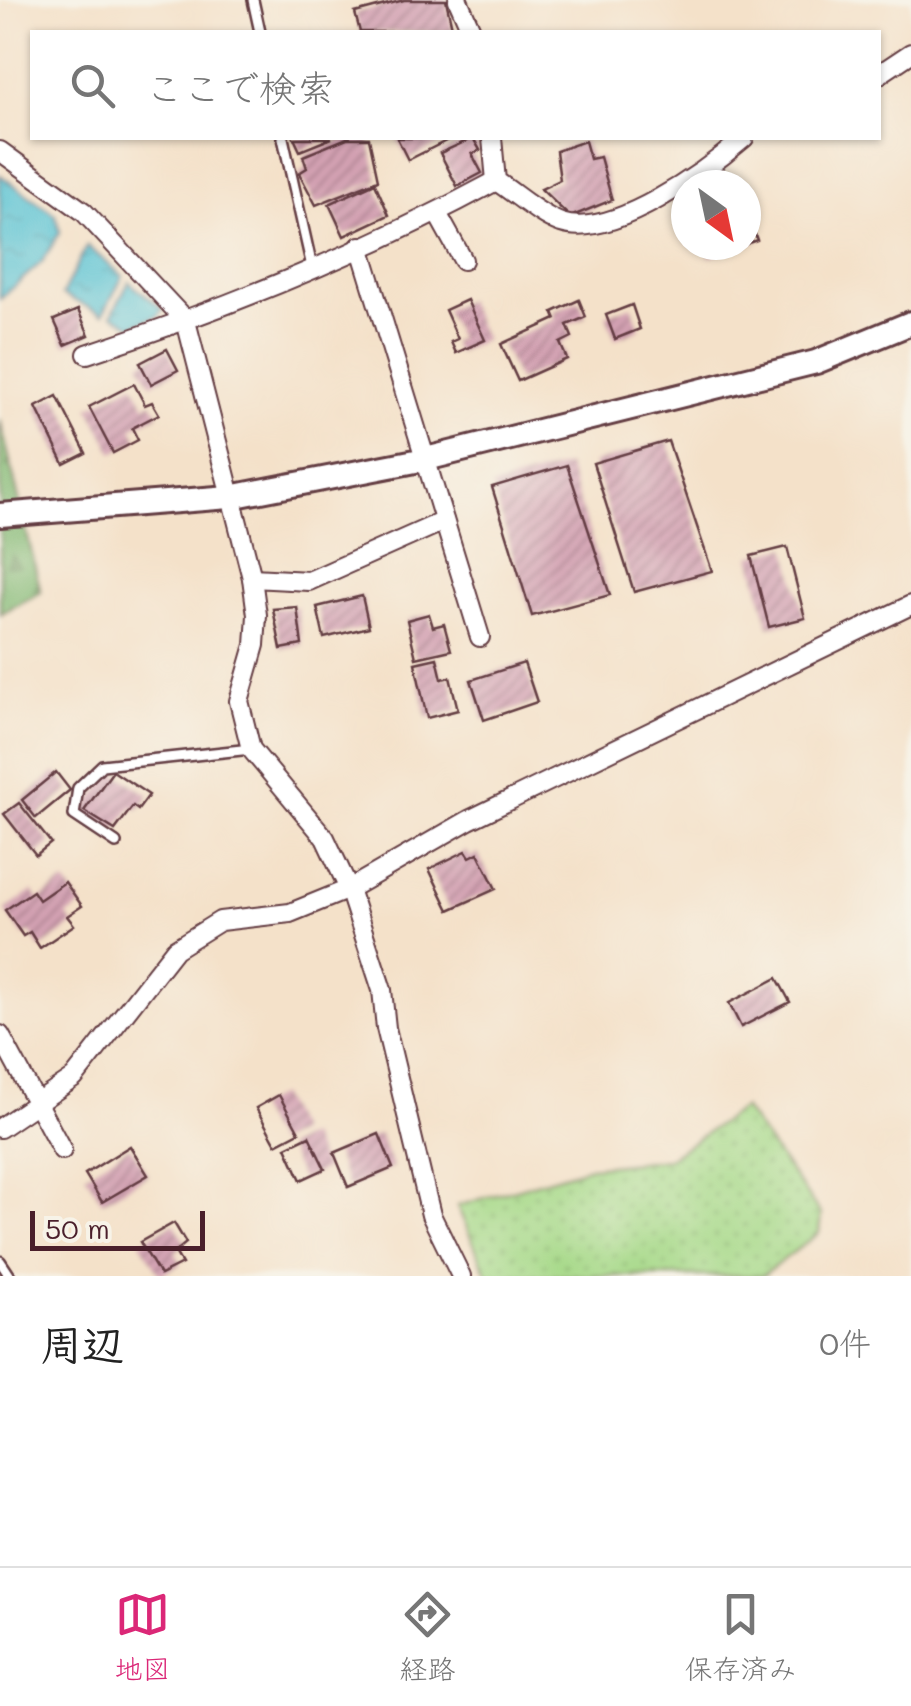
<!DOCTYPE html>
<html lang="ja">
<meta charset="utf-8">
<style>
:root{--surface:#fff;--page:#f2f2f2;--text:#222;--muted:#767676;--line:#e0e0e0;--accent:#db2777}
body{margin:0;font-family:Mali,"Klee One",sans-serif;background:var(--page);color:var(--text)}
.compass{position:absolute;left:671px;top:170px;width:90px;height:90px;border-radius:50%;background:var(--surface);box-shadow:0 2px 8px #0004;rotate:147deg}
.scale{position:absolute;left:30px;bottom:25px;width:175px;box-sizing:border-box;padding-left:10px;border:5px solid #4a1f2b;border-top:0;font-size:28px;line-height:35px;white-space:nowrap;color:#4a1f2b;-webkit-text-stroke:8px #f7f3e8;paint-order:stroke}
.list{margin:0;padding:0;list-style:none}
h2{display:flex;justify-content:space-between;align-items:center;height:130px;margin:0;padding:0 40px;font-size:42px}
h2 small{font-size:32px;font-weight:400;color:var(--muted)}
.icon{flex:none;width:55px;height:55px;fill:none;stroke:currentColor;stroke-width:2;stroke-linecap:round;stroke-linejoin:round}
.map{position:relative;flex:none;width:911px;height:1276px;overflow:hidden}
.search{position:absolute;background:var(--surface);box-shadow:0 2px 8px #0004;left:30px;right:30px;top:30px;height:110px;display:flex;align-items:center;gap:25px;box-sizing:border-box;padding:0 35px;border-radius:0px;color:var(--muted);font-size:38px}
.sheet{height:290px;background:var(--surface)}
nav{display:flex;justify-content:space-around;align-items:center;box-sizing:border-box;height:140px;border-top:2px solid var(--line);background:var(--surface);font-size:28px;color:var(--muted)}
nav a{display:grid;justify-items:center;gap:5px}
nav .on{color:var(--accent)}
.map>svg:first-child{display:block}
.green{fill:url(#green-dots);stroke:#787c5a;stroke-width:2.5}
.forest{fill:url(#forest-firs);stroke:#676c50;stroke-width:2.5}
.water{fill:url(#water-ripples);stroke:#51707f;stroke-width:2.5}
.building{fill:url(#building-hatch)}
.lines{fill:none;stroke-linecap:round;stroke-linejoin:round}
.service-casing{stroke:#643c43;stroke-width:14}
.minor-casing{stroke:#643c43;stroke-width:22}
.tertiary-casing{stroke:#643c43;stroke-width:28}
.service{stroke:#fff;stroke-width:9}
.minor{stroke:#fff;stroke-width:18}
.tertiary{stroke:#fff;stroke-width:22}
</style>
<div class="map">
<svg width="911" height="1276" viewBox="0 0 911 1276">
<defs>
<pattern id="green-dots" width="8" height="8" patternUnits="userSpaceOnUse" patternTransform="scale(2.5)"><rect width="8" height="8" fill="#a6d988"/><path d="M2 2h.1M6 6h.1" fill="none" stroke="#90ba76" stroke-width="1.8" stroke-linecap="round"/></pattern>
<pattern id="forest-firs" width="22" height="20" patternUnits="userSpaceOnUse" patternTransform="scale(2.5)"><rect width="22" height="20" fill="#84b974"/><path d="M5 1l3.5 6h-7zM16 11l3.5 6h-7z" fill="#6e965f"/></pattern>
<pattern id="water-ripples" width="26" height="14" patternUnits="userSpaceOnUse" patternTransform="scale(2.5)"><rect width="26" height="14" fill="#58c2d3"/><path d="M2 4q2-2 4 0t4 0M15 11q2-2 4 0t4 0" fill="none" stroke="#4ea6b5"/></pattern>
<pattern id="building-hatch" width="6" height="6" patternUnits="userSpaceOnUse" patternTransform="scale(2.5)"><rect width="6" height="6" fill="#d3a1b2"/><path d="M-1 1l2-2M0 6l6-6M5 7l2-2" fill="none" stroke="#ad8391"/></pattern>
</defs>
<rect width="100%" height="100%" fill="#f7f3e8"/>
<filter id="ink" filterUnits="userSpaceOnUse"><feTurbulence type="fractalNoise" baseFrequency=".01" numOctaves="2"/><feDisplacementMap in="SourceGraphic" scale="20" xChannelSelector="R" yChannelSelector="G"/><feConvolveMatrix kernelMatrix="1 2 1 2 8 2 1 2 1" color-interpolation-filters="sRGB"/></filter>
<filter id="wash" filterUnits="userSpaceOnUse"><feTurbulence type="fractalNoise" baseFrequency=".0048" numOctaves="4" result="noise"/><feDisplacementMap in="SourceGraphic" scale="40" xChannelSelector="R" yChannelSelector="G"/><feGaussianBlur stdDeviation="2.25" result="paint"/><feColorMatrix in="noise" values="0 0 0 0 0 0 0 0 0 0 0 0 0 0 0 0 0 1.4 0 .05"/><feComposite in="paint" operator="in"/></filter>
<g filter="url(#wash)">
<rect width="100%" height="100%" fill="#f4e1c9"/>
<path class="green" d="M743,1108l78,106 -2,19 -57,43h-274l-31,-70 133,-39 77,-8z"/>
<path class="forest" d="M0,419l41,173 -41,22z"/>
<g class="water">
<path d="M0,175l55,39 5,18 -18,30 -42,37z"/>
<path d="M87,246l36,30 -20,38 -41,-19z"/>
<path d="M129,282l34,27 -5,7 -26,10 -20,-12z"/>
</g>
<g id="blocks">
<g class="building">
<path d="M404,0h42l7,32h-93l-5,-19z"/>
<path d="M294,138h38l-32,13z"/>
<path d="M347,138h22l9,42 -62,25 -17,-32 8,-5 -4,-12z"/>
<path d="M397,138h55l-44,22z"/>
<path d="M473,138l7,12 -8,4 10,19 -25,13 -17,-33z"/>
<path d="M585,141l5,18 10,-2 12,43 -42,17 -29,-28 19,-9 -4,-29z"/>
<path d="M375,183l14,32 -45,21 -15,-32z"/>
<path d="M749,217l8,23 -11,4v-26z"/>
<path d="M705,245h37l-32,12z"/>
<path d="M467,300l18,40 -29,13 -5,-11 7,-3 -13,-29z"/>
<path d="M579,300l7,17 -19,8 5,12 -12,6 7,16 -49,22 -17,-37 55,-25 -3,-7z"/>
<path d="M632,305l8,24 -25,10 -9,-24z"/>
<path d="M78,310l11,25 -24,10 -11,-25z"/>
<path d="M167,349l11,21 -27,14 -11,-21z"/>
<path d="M134,384l11,21 7,-3 7,12 -27,14 6,12 -25,13 -24,-46z"/>
<path d="M57,396l29,57 -22,11 -28,-57z"/>
<path d="M668,441l44,130 -78,21 -41,-129z"/>
<path d="M567,465l43,130 -78,21 -40,-129z"/>
<path d="M787,547l18,71 -36,9 -18,-71z"/>
<path d="M362,596l7,31 -45,11 -7,-31z"/>
<path d="M297,607l5,38 -21,4 -8,-40z"/>
<path d="M429,614l4,13 11,-3 7,26 -35,8 -9,-38z"/>
<path d="M437,658l5,21 8,-2 8,33 -31,8 -12,-55z"/>
<path d="M524,663l13,39 -53,18 -13,-40z"/>
<path d="M113,771l36,24 -11,15 -5,-4 -18,24 -31,-19z"/>
<path d="M56,772l14,18 -34,28 -14,-18z"/>
<path d="M19,803l32,40 -15,12 -32,-41z"/>
<path d="M466,851l4,6 8,-4 18,36 -47,21 -20,-41z"/>
<path d="M65,882l17,24 -15,10 7,9 -34,23 -10,-16 -7,4 -18,-26 28,-19 6,9z"/>
<path d="M777,978l13,24 -49,25 -12,-24z"/>
<path d="M279,1095l20,37 -23,12 -20,-36z"/>
<path d="M379,1134l14,34 -45,19 -14,-34z"/>
<path d="M309,1136l16,33 -24,11 -15,-33z"/>
<path d="M130,1146l18,29 -46,27 -17,-28z"/>
<path d="M174,1223l12,20 -11,9 7,12 -22,11 -20,-33z"/>
</g>
</g>
</g>
<g filter="url(#ink)">
<use href="#blocks" fill-opacity="0" stroke="#643c43" stroke-width="2.5"/>
<g class="lines">
<g class="service-casing">
<g id="service">
<path d="M253,0l7,32"/>
<path d="M283,138l29,129"/>
<path d="M116,843l-42,-28 4,-27 24,-23 149,-16"/>
<path d="M0,1261l10,15"/>
</g>
</g>
<g class="minor-casing">
<g id="minor">
<path d="M458,0l14,32"/>
<path d="M878,75l33,-22"/>
<path d="M492,138l4,43c20,13 43,34 65,42 52,17 146,-53 183,-85"/>
<path d="M0,151l84,61 102,109 66,257 5,37 -2,30 -16,56 12,48 74,89 24,51 33,101 4,38 45,187 30,61"/>
<path d="M437,213l26,47"/>
<path d="M360,246l120,391"/>
<path d="M87,354c140,-46 280,-103 409,-173"/>
<path d="M252,578l57,3 135,-60"/>
<path d="M0,1035l62,115"/>
<path d="M0,1128l74,-50 101,-129 45,-28 70,-8 59,-24 120,-69 442,-215"/>
</g>
</g>
<g class="tertiary-casing">
<path id="tertiary" d="M0,515l230,-18 196,-38 390,-97 95,-39"/>
</g>
<use href="#service" class="service"/>
<use href="#minor" class="minor"/>
<use href="#tertiary" class="tertiary"/>
</g>
</g>
</svg>
<svg class="compass" viewBox="-18 -18 36 36"><path d="M0-13l5 13h-10z" fill="#e53935"/><path d="M0 13l5-13h-10z" fill="#767676"/></svg>
<div class="scale">50 m</div>
<div class="search"><svg class="icon" aria-label="search" viewBox="0 0 24 24"><circle cx="10" cy="10" r="6"/><path d="M15 15l6 6"/></svg>ここで検索</div>
</div>
<section class="sheet">
<h2>周辺<small>0件</small></h2>
<ul class="list">
</ul>
</section>
<nav>
<a class="on"><svg class="icon" aria-label="map" viewBox="0 0 24 24"><path d="M3 6l6-2 6 2 6-2v14l-6 2-6-2-6 2zM9 4v14M15 6v14"/></svg>地図</a>
<a><svg class="icon" aria-label="directions" viewBox="0 0 24 24"><path d="M12 3l9 9-9 9-9-9zM9 14v-3h6M13 9l2 2-2 2"/></svg>経路</a>
<a><svg class="icon" aria-label="saved" viewBox="0 0 24 24"><path d="M7 4h10v16l-5-4-5 4z"/></svg>保存済み</a>
</nav>
